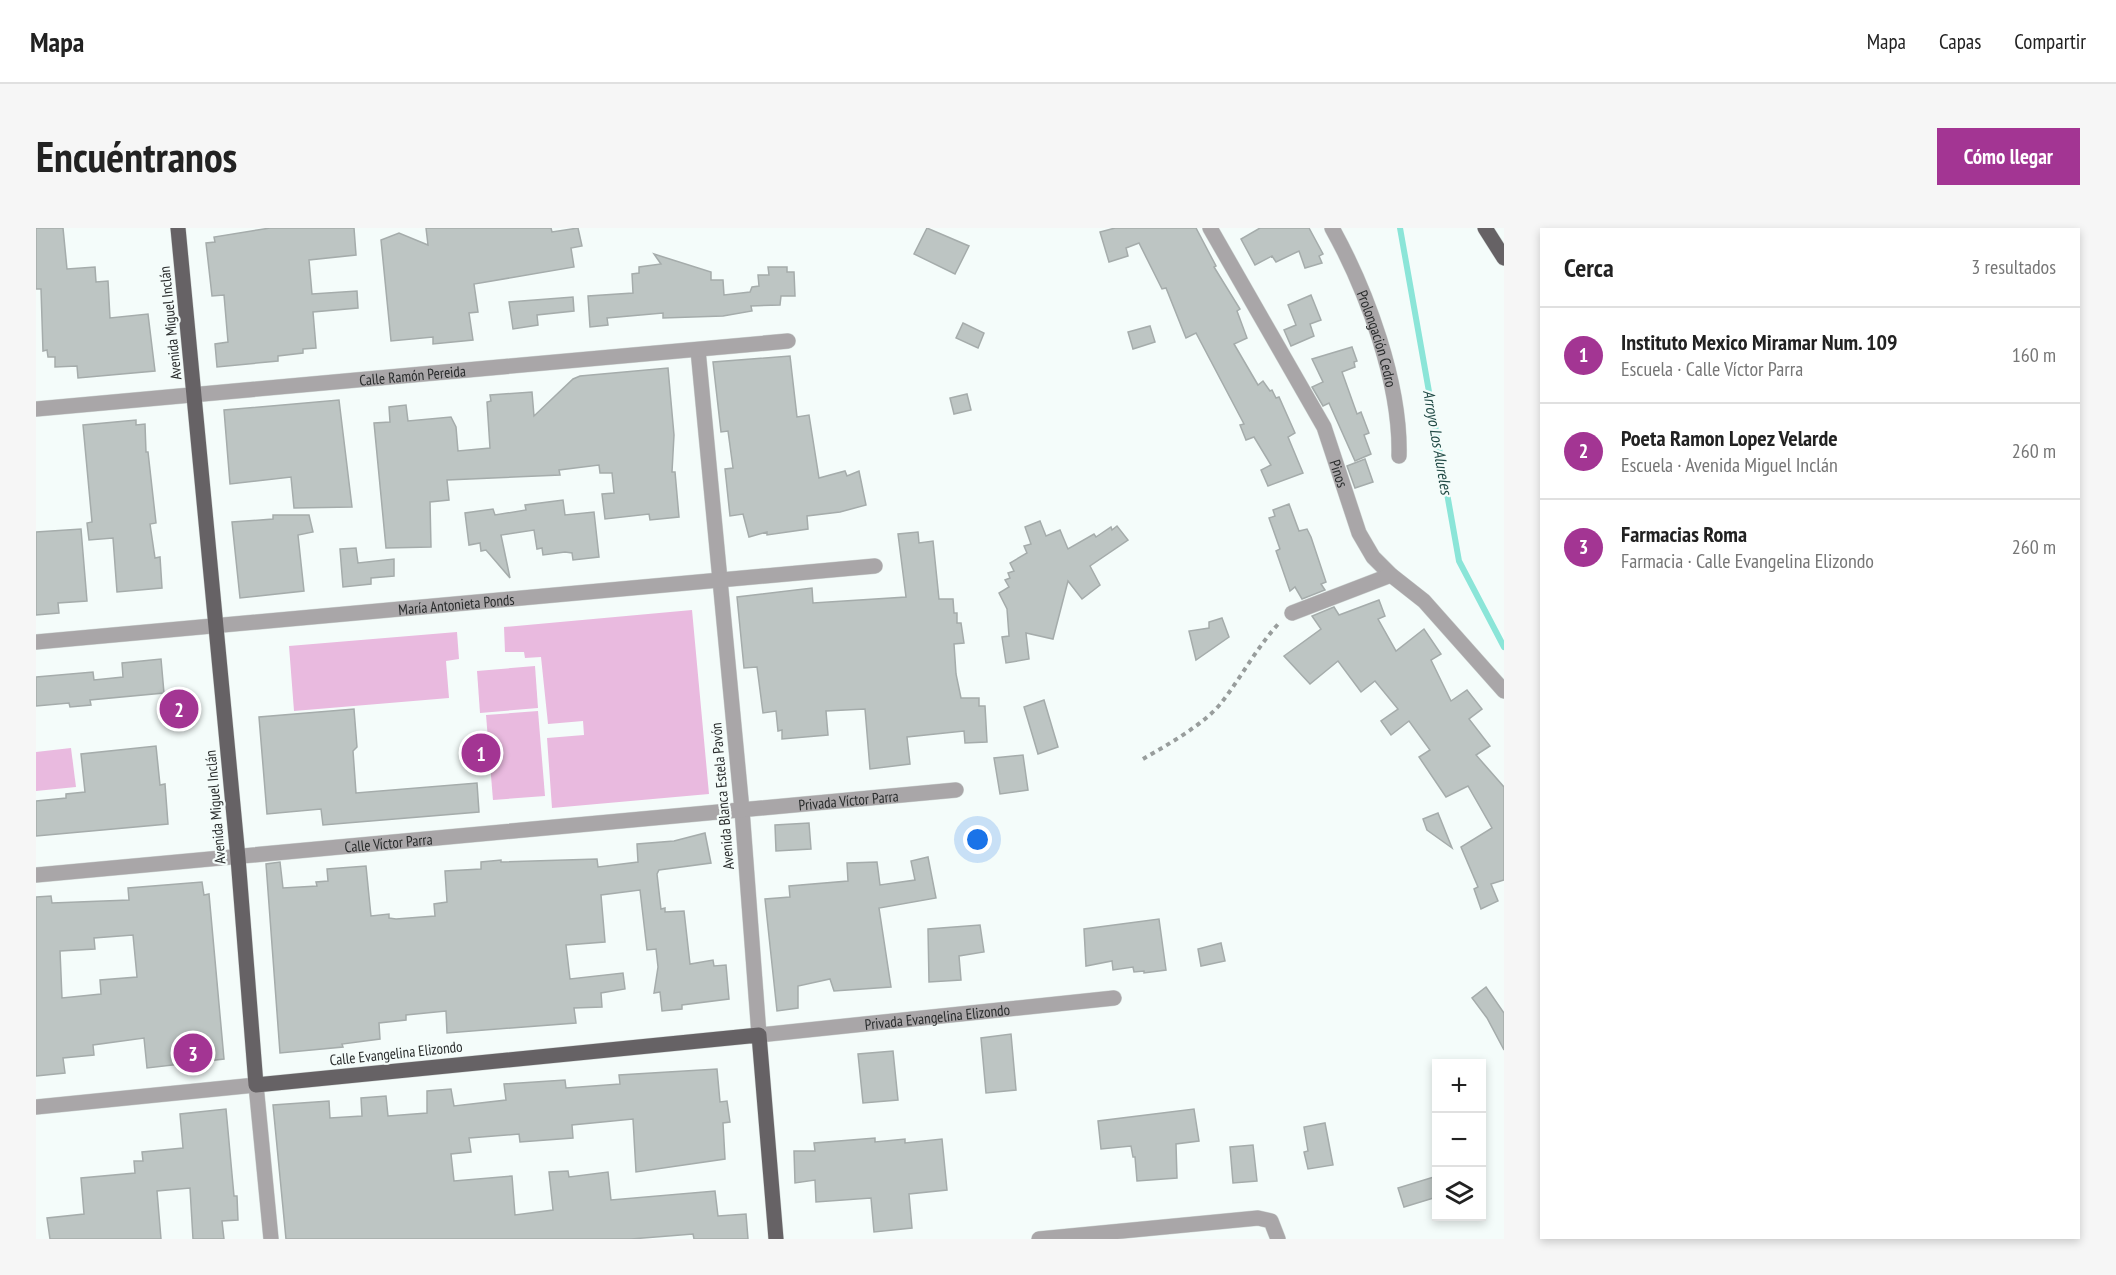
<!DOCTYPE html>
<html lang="es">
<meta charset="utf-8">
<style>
:root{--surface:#fff;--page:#f6f6f6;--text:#222;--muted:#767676;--line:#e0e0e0;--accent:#a33593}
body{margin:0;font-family:"PT Sans Narrow",sans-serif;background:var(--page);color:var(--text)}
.controls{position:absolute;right:18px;bottom:18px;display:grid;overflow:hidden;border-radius:0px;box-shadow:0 3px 9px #0003}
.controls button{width:54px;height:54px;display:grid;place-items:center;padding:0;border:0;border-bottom:2px solid var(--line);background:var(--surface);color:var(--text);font:30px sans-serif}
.you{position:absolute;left:942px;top:612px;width:21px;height:21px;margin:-15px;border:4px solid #fff;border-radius:50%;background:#1a73e8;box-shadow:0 0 0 9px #1a73e833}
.badge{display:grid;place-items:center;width:39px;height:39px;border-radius:50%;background:var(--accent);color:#fff;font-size:20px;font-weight:700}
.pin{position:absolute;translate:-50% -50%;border:3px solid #fff;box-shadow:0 2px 6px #0006}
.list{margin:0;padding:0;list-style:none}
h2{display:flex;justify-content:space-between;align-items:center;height:78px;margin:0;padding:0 24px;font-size:26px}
h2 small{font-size:20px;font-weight:400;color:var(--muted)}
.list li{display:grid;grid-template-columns:39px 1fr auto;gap:18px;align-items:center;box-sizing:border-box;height:96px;padding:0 24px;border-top:2px solid var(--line)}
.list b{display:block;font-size:22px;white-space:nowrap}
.list p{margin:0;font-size:20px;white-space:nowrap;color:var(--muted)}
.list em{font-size:20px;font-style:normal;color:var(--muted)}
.icon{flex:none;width:33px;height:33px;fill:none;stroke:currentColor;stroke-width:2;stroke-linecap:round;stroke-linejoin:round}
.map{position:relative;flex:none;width:1468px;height:1011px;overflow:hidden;border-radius:0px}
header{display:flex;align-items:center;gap:36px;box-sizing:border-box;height:84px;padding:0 30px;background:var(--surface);border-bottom:2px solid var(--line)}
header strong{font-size:28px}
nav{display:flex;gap:33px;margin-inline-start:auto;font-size:21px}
.intro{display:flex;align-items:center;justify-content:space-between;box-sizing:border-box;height:144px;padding:0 36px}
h1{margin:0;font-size:42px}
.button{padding:15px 27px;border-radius:0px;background:var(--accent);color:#fff;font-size:21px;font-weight:700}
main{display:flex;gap:36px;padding:0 36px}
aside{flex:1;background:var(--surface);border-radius:0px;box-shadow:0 3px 9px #0003}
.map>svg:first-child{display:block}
.green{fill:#e9badf}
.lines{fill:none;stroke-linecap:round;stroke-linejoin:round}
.stream{stroke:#8be5d8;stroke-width:6}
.building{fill:#bdc5c3;stroke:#a5acab;stroke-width:1.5;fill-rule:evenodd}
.minor-casing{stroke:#d0d7d5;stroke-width:16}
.major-casing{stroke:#d0d7d5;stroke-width:16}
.path{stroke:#989d9c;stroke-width:4;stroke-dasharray:4.5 4.5;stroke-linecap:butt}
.minor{stroke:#a9a6a8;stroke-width:15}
.major{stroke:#666265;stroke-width:15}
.labels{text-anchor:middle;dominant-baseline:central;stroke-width:4.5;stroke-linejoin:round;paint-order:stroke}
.street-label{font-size:15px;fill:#2a2d2d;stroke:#f4fcfa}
.water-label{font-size:16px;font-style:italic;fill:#214a45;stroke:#f4fcfa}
</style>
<header>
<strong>Mapa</strong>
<nav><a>Mapa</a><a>Capas</a><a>Compartir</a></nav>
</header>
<div class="intro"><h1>Encuéntranos</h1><a class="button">Cómo llegar</a></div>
<main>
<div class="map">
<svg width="1468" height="1011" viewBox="0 0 1468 1011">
<rect width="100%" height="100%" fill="#f4fcfa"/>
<g class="green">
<path d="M656,382l17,184 -157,14 -5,-70 37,-3 -1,-14 -35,3 -7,-67 -16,1 -1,-6h-19l-1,-25z"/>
<path d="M421,404l2,27 -13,2 3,37 -155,13 -5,-65z"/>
<path d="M499,438l3,42 -58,5 -3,-42z"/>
<path d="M502,483l7,85 -52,4 -7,-85z"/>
<path d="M35,520l5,39 -40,4v-39z"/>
</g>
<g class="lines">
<path class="stream" d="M1364,0l59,333 45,86"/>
</g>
<g class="building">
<path d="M0,0h27l4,41 28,-2 1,15 12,-1 2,37 38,-4 7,57 -77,7 -1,-12 -22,1v-10h-7l-1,-7 -4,1 -2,-62h-5z"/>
<path d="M234,0h84l2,27 -47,5 3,34 45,-3 1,17 -45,4 3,36 -13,1v4l-25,3v5l-61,6 -2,-23 13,-2 -4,-47 -12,1 -6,-53 9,-1 -1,-5z"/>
<path d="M390,0h125l1,4 26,-4 4,18 -11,2 3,19 -100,17 4,28 -9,1 4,27 -40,4v-7l-42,4 -10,-101 18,-7 29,12z"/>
<path d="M891,0l42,18 -14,28 -41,-20z"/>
<path d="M1079,0h81l20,38 -2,1 26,42 -3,2 10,27 -13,6 24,41 5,-4 7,10 2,-1 4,8 3,-1 16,36 -7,4 15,36 -35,13 -7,-16 10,-5 -17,-28 -8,3 -6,-15 4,-1 -48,-91 -10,5 -20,-50 -4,1 -23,-46 -13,5 2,8 -19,6 -9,-30z"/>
<path d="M1224,0h49l14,26 -4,2 3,7 -17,5 -6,-17 -23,11 -4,-6 -17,9 -14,-26z"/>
<path d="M618,26l57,18v8h12l1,15 26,-3 2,-5 7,-1 -1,-11h11l-1,-8h19v5h7l1,24h-14l-1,9 -29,1 1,5 -29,5 -60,2v-5l-56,5 1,7 -18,2 -2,-31 45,-3 -1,-19 7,-1v-6l22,-3z"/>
<path d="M1275,67l10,25 -11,4 4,12 -23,10 -7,-16 12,-5 -8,-20z"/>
<path d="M537,69l1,14 -37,4 1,10 -25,4 -4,-27z"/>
<path d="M927,95l21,10 -6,15 -22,-10z"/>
<path d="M1114,98l5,16 -22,7 -5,-17z"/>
<path d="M1316,119l5,14 -3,1 1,5 -13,5 15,42 4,-2 8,21 -5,2 7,19 -16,7 -26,-58 -6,3 -11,-19 11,-5 -11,-23z"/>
<path d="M754,128l7,61 12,-2 10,63 26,-7 2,5 12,-5 7,34 -26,7 -33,4 1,13 -41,6v-3l-18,5 -6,-23 -13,2 -5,-47 8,-1 -5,-37 -7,1 -8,-70z"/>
<path d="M632,140l6,67 -2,37h3l4,45 -29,3 -1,-6 -44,5 -3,-25 12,-1 -2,-20h-12l-1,-8 -40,5 1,5 -113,5 2,20 -19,2 1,45 -45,1 -12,-125 16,-1 -1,-15 17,-2 2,16 43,-4 5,10 2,24 32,-3 -3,-46 4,-1 -1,-6 42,-3 2,24 39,-37 7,-3z"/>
<path d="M931,166l4,16 -17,4 -4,-16z"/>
<path d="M303,172l13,107 -58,1 -3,-31 -61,7 -6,-74z"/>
<path d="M100,192v5l9,-1 1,28h2l8,71 -6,1 5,34 5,-1 2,31 -45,4 -4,-54 -24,2 -2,-17 5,-1 -9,-97z"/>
<path d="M1329,231l8,23 -18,6 -8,-22z"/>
<path d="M527,272l2,15 29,-3 5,45 -26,3 -1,-7 -7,-1 -22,3 -1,-7 -5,1 -3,-19 -33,5 9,43 -24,-28 -5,1 -1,-8 -11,2 -4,-32 28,-4 2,6 31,-5 -1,-5z"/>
<path d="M1253,276l10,27 8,-2 4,8 15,45 -5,2 4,6 -23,9 -7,-12 -5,4 -14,-40 4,-2 -11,-31 6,-2 -2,-6z"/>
<path d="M237,287h36l4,17 -15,3 6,56 -64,7 -8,-76 41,-3z"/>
<path d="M1004,293l6,15 14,-6 8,19 26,-15 2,3 15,-10 1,3 5,-4 11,14 -38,26 10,19 -18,14 -14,-18 -15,58 -27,-6 3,26 -23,4 -4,-26 7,-1 -2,-27 -8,-16 10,-6 -4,-7 5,-2 -2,-5 6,-2 -4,-8 17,-10 -3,-7 7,-2 -6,-17z"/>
<path d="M45,301l6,72 -29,2 1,10 -23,2v-83z"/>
<path d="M882,304l1,11 14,-2 6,58h14l1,14h3v10h4l3,20 -10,1 2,30 5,24h18v8h6l2,36 -22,1 -1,-12 -57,6 3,27 -40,5 -5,-60 -39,2 2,24 -46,4v-9l-4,1 -2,-20 -13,2 -6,-46 -13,1 -7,-71 75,-9 1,15 93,-6 -8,-63z"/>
<path d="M320,320l2,15 36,-4v17l-23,2v6l-28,3 -3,-38z"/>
<path d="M1343,372l6,16 -7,3 18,32 28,-22 17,25 -10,6 20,41 16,-11 15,19 -13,10 21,27 -14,9 28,32v93l-13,4 7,17 -17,8 -7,-20 4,-2 -17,-40 31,-19 -24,-42 -22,11 -27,-40 11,-7 -21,-29 -18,14 -10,-14 17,-12 -23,-28 -14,11 -23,-31 -28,23 -26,-28 37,-27 -9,-13 22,-9 5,8z"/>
<path d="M1186,390l7,19 -33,23 -7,-29 20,-3v-6z"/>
<path d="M125,431l3,34 -74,7 1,5 -21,2 -1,-4 -33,3v-29l57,-5 1,8 29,-3 -1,-14z"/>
<path d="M1008,472l14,47 -20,7 -14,-47z"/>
<path d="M318,481l3,38 -4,4 3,42 121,-10 2,29 -156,13 -2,-16 -54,5 -8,-97z"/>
<path d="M120,518l4,39 5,-1 3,40 -132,12v-35l30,-3v-4l19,-2 -4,-38z"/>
<path d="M987,527l5,35 -28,4 -6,-36z"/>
<path d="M1402,585l14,35 -25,-18 -4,-11z"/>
<path d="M773,595l2,26 -35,2 -1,-26z"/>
<path d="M669,605l6,30 -52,7 -2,4 4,35 4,-1v4l19,-1 6,53 23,-4 1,6 12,-1 3,34 -47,6v4l-20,2 -2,-19 -6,1 4,-26 -2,-18 -9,1 -7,-60 -39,5 4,47 -39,3 4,34 53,-6 2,16 -24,4 1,14 -28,1 2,15 -129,10 -1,-22 -40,4v5l-27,3 1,16 -38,5 1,3 -63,6 -14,-189 14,-2 3,26 34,-2 -1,-4 12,-1 -1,-12 39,-3 5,50 18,-2v4l7,1 39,-3 -1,-12 13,-2 -2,-31 36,-2v-7l20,-2v2l96,-3 1,8 40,-5 -1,-18 37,-3z"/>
<path d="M892,629l8,41 -57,10 12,79 -57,4 -4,-12 -32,7v22l-21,3 -12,-112 25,-2 -1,-11 59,-5 -1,-18 30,-1 3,23 35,-5 -4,-19z"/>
<path d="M166,654l2,13 5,-1 15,165 -77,9 -3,-30 -51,7 1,10 -31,3 2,15 -29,3v-179l15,-1 1,7 77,-3 -1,-12zM97,707l4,42 -37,3 1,14 -39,4 -2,-47 35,-2 -1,-11z"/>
<path d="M1123,691l7,51 -22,3v-2l-10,1 -1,-5 -20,3 -1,-9 -26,5 -2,-37z"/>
<path d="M944,697l4,27 -25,4 2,24 -32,2 -1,-53z"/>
<path d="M1185,715l4,18 -24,5 -3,-17z"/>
<path d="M1450,759l18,26v37l-17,-32 -15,-20z"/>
<path d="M975,806l5,56 -30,3 -5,-55z"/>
<path d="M857,823l5,49 -35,3 -5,-49z"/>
<path d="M681,841l3,33 7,-1 3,21 -7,1 2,36 -89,13 -3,-53 -61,6 1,13 -53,4 -1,-8 -50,4 2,14 -20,2 3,27 58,-5 3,39 38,-5 -4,-38 19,-1 1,6 39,-5 3,28 104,-9 3,25 28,-2 2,25h-54l-1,-5 -62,5h-345l-13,-134 56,-4 1,17 32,-2 -1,-18 25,-2 2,20 39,-3v-22l24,-2 3,17 52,-6 -2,-16 61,-4 1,8 54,-4 -1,-9z"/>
<path d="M190,881l8,87h3l1,24 -16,1 2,18h-31l-3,-51 -33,3 4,48h-111l-3,-21 37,-4 -3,-36 54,-5 -1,-12h9l-1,-9 41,-4 -3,-34z"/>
<path d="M1158,881l5,32 -23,3 1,34 -40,3 -2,-24h-2l-2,-11 -30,3 -3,-28z"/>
<path d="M1289,895l8,42 -25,4 -4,-17 4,-1 -4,-24z"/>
<path d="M839,910v4l30,-3v4l37,-4 5,51 -38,4 3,34 -38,4 -3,-34 -55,4 -1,-22 -20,3 -1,-32h21l-1,-8z"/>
<path d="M1217,917l4,36 -24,2 -3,-36z"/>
<path d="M1401,948v21l-33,10 -6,-19z"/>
</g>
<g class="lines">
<g class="minor-casing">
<g id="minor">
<path id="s1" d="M1174,0l114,199 35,106 14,24 18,18 33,26 80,90"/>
<path id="s2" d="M1296,0c35,63 69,156 67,228"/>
<path id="s3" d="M662,122l44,460 17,225 355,-37"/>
<path id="s4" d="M0,181l752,-68"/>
<path d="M1256,385l99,-38"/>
<path id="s5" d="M0,414l839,-76"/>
<path id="s6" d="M0,647l920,-85"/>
<path d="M0,879l220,-22 15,154"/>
<path d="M1003,1011l219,-21 13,3 7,18"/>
</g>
</g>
<g class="major-casing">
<g id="major">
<path d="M142,0l60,630 18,227 503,-50 17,204"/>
<path d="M1449,0l19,30"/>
</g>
</g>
<path class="path" d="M1107,531c24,-14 62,-35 79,-57 20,-26 35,-55 58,-80"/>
<use href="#minor" class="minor"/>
<use href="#major" class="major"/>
</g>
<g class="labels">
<g class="street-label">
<text transform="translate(134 95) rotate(-96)">Avenida Miguel Inclán</text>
<text stroke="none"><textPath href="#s2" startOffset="120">Prolongación Cedro</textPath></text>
<text stroke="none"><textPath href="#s4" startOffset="378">Calle Ramón Pereida</textPath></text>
<text stroke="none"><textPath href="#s1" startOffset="278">Pinos</textPath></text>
<text stroke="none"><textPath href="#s5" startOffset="422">María Antonieta Ponds</textPath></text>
<text transform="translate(686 568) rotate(-95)">Avenida Blanca Estela Pavón</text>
<text stroke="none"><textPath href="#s6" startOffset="816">Privada Víctor Parra</textPath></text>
<text transform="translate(179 579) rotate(-95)">Avenida Miguel Inclán</text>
<text stroke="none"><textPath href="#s6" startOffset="354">Calle Víctor Parra</textPath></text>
<text stroke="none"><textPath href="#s3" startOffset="867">Privada Evangelina Elizondo</textPath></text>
<text transform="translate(360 825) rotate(-6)">Calle Evangelina Elizondo</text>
</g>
<g class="water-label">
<text transform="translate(1402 214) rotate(80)">Arroyo Los Alureles</text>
</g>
</g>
</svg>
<div class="controls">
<button>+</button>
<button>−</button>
<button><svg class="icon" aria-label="layers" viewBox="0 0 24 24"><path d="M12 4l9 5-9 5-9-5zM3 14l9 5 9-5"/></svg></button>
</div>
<div class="you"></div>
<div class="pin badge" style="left:445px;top:525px">1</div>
<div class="pin badge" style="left:143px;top:481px">2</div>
<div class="pin badge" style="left:157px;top:825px">3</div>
</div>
<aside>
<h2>Cerca<small>3 resultados</small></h2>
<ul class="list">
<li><span class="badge">1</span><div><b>Instituto Mexico Miramar Num. 109</b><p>Escuela · Calle Víctor Parra</p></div><em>160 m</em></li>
<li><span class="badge">2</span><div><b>Poeta Ramon Lopez Velarde</b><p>Escuela · Avenida Miguel Inclán</p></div><em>260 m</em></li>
<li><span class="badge">3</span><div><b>Farmacias Roma</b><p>Farmacia · Calle Evangelina Elizondo</p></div><em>260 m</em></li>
</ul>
</aside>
</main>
